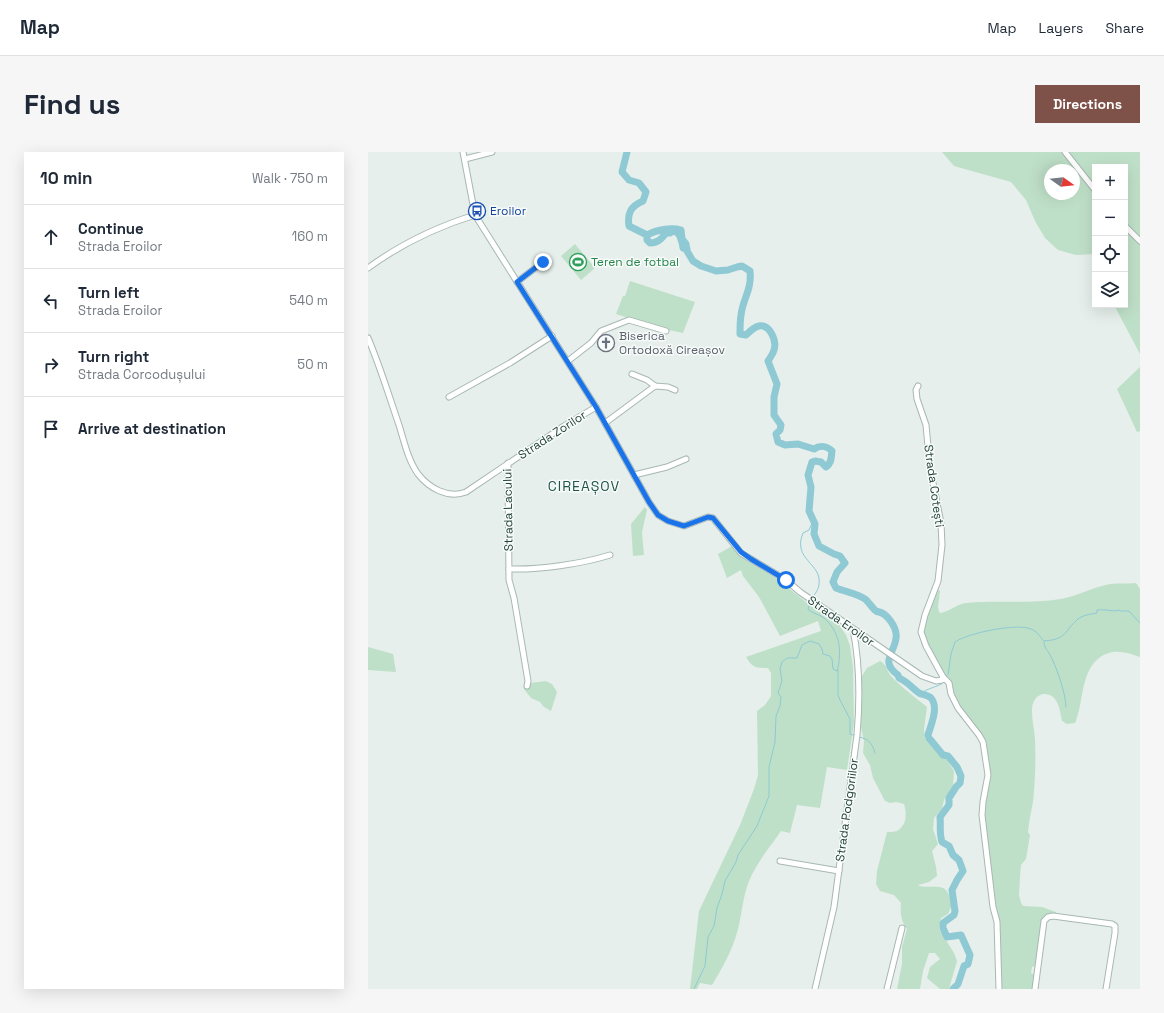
<!DOCTYPE html>
<meta charset="utf-8">
<style>
:root{--surface:#fff;--page:#f6f6f7;--text:#1f2937;--muted:#747a83;--line:#e0e1e3;--accent:#7f5249}
body{margin:0;font-family:"Space Grotesk",sans-serif;background:var(--page);color:var(--text)}
.controls{position:absolute;right:12px;top:12px;display:grid;overflow:hidden;border-radius:0px;box-shadow:0 4px 16px #0002}
.controls button{width:36px;height:36px;display:grid;place-items:center;padding:0;border:0;border-bottom:1px solid var(--line);background:var(--surface);color:var(--text);font:20px sans-serif}
.compass{position:absolute;left:676px;top:12px;width:36px;height:36px;border-radius:50%;background:var(--surface);box-shadow:0 4px 16px #0002;rotate:105deg}
.stop{position:absolute;width:12px;height:12px;margin:-9px;border:3px solid #1a73e8;border-radius:50%;background:#fff}
.stop.end{background:#1a73e8;border-color:#fff;box-shadow:0 1px 4px #0008}
.list{margin:0;padding:0;list-style:none}
h2{display:flex;justify-content:space-between;align-items:center;height:52px;margin:0;padding:0 16px;font-size:17px}
h2 small{font-size:13px;font-weight:400;color:var(--muted)}
.list li{display:grid;grid-template-columns:26px 1fr auto;gap:12px;align-items:center;box-sizing:border-box;height:64px;padding:0 16px;border-top:1px solid var(--line)}
.list b{display:block;font-size:15px;white-space:nowrap}
.list p{margin:0;font-size:13px;white-space:nowrap;color:var(--muted)}
.list em{font-size:13px;font-style:normal;color:var(--muted)}
.icon{flex:none;width:22px;height:22px;fill:none;stroke:currentColor;stroke-width:2;stroke-linecap:round;stroke-linejoin:round}
.map{position:relative;flex:none;width:772px;height:837px;overflow:hidden;border-radius:0px}
header{display:flex;align-items:center;gap:24px;box-sizing:border-box;height:56px;padding:0 20px;background:var(--surface);border-bottom:1px solid var(--line)}
header strong{font-size:19px}
nav{display:flex;gap:22px;margin-inline-start:auto;font-size:14px}
.intro{display:flex;align-items:center;justify-content:space-between;box-sizing:border-box;height:96px;padding:0 24px}
h1{margin:0;font-size:28px}
.button{padding:10px 18px;border-radius:0px;background:var(--accent);color:#fff;font-size:14px;font-weight:700}
main{display:flex;gap:24px;padding:0 24px}
aside{flex:1;background:var(--surface);border-radius:0px;box-shadow:0 4px 16px #0002}
.map>svg:first-child{display:block}
.green{fill:#bfe0c8;fill-rule:evenodd}
.lines{fill:none;stroke-linecap:round;stroke-linejoin:round}
.stream{stroke:#8ec9d4;stroke-width:1}
.river{stroke:#8ec9d4;stroke-width:7}
.minor-casing{stroke:#a8b8b2;stroke-width:7}
.minor{stroke:#fff;stroke-width:5}
.route{stroke:#1a73e8;stroke-width:5}
.labels{text-anchor:middle;dominant-baseline:central;stroke-width:3;stroke-linejoin:round;paint-order:stroke}
.transit-label{font-size:12px;fill:#164399;stroke:#f7fbf9;text-anchor:start}
.leisure-label{font-size:12px;fill:#27864d;stroke:#f7fbf9;text-anchor:start}
.worship-label{font-size:12px;fill:#5b616d;stroke:#f7fbf9;text-anchor:start}
.street-label{font-size:12px;fill:#24423a;stroke:#f7fbf9}
.quarter-label{font-size:14px;letter-spacing:1px;fill:#1f5548;stroke:#f7fbf9}
</style>
<header>
<strong>Map</strong>
<nav><a>Map</a><a>Layers</a><a>Share</a></nav>
</header>
<div class="intro"><h1>Find us</h1><a class="button">Directions</a></div>
<main>
<aside>
<h2>10 min<small>Walk · 750 m</small></h2>
<ul class="list">
<li><svg class="icon" aria-label="ahead" viewBox="0 0 24 24"><path d="M12 20V5M6 11l6-6 6 6"/></svg><div><b>Continue</b><p>Strada Eroilor</p></div><em>160 m</em></li>
<li><svg class="icon" aria-label="left" viewBox="0 0 24 24"><path d="M17 20v-9H6M10 6l-5 5 5 5"/></svg><div><b>Turn left</b><p>Strada Eroilor</p></div><em>540 m</em></li>
<li><svg class="icon" aria-label="right" viewBox="0 0 24 24"><path d="M7 20v-9h11M14 6l5 5-5 5"/></svg><div><b>Turn right</b><p>Strada Corcodușului</p></div><em>50 m</em></li>
<li><svg class="icon" aria-label="arrive" viewBox="0 0 24 24"><path d="M6 21V4h12l-3 4 3 4H6"/></svg><div><b>Arrive at destination</b></div></li>
</ul>
</aside>
<div class="map">
<svg width="772" height="837" viewBox="0 0 772 837">
<rect width="100%" height="100%" fill="#e6efeb"/>
<g class="green">
<path d="M574,0h198v202l-26,-49h11v-138h-30v90l-1,-3 -18,1 -18,-5 -13,-12 -10,-17 -9,-21 -15,-18 -57,-16zM682,18h24v24h-24z"/>
<path d="M207,92l20,24 -14,12 -20,-24z"/>
<path d="M262,129l65,21 -12,31 -19,-4 -48,-15 7,-18h2z"/>
<path d="M772,215v64l-3,1 -20,-43z"/>
<path d="M277,355l2,3 -5,22 2,23 -11,1 -2,-32z"/>
<path d="M364,394l14,14 31,19 34,27 27,17 8,12 4,11 3,21 1,56 -7,47 -20,-3 -7,41 -23,-3 -7,28 -9,-2c-11,16 -24,31 -32,50 -6,15 -7,32 -11,48 -5,20 -15,38 -26,56l-12,-2 -3,6h-7l9,-78 41,-86 14,-36 4,-14 -1,-64 8,-6 6,-9v-23l-3,-5c-13,0 -15,0 -22,-11l75,-26 -3,-10 -38,15 -21,-39 -16,-21 -2,-6 -14,8 -9,-24z"/>
<path d="M767,431l2,1 3,5v68c-15,-5 -27,-9 -41,1 -19,15 -15,45 -24,65l-8,1 -5,-3c-2,-11 -4,-28 -19,-27 -4,1 -7,3 -9,7 -5,9 1,29 1,39 1,20 0,42 -2,62 -2,10 -4,20 -5,30l2,3 -4,24 -5,6 -1,12 -1,18 2,8 2,3 19,1 14,5v3l-9,1 -10,47 -2,3 -3,1 -1,6 4,2 -1,14h-33l-18,-182 7,-31 -8,-39 -25,-35 -7,-21 -5,-4 -17,-29 -4,-15 3,-19 10,-25 3,2 -2,16 1,5 2,1c9,-2 16,-9 25,-10 32,-3 63,1 95,-4 17,-3 32,-12 49,-15 8,-1 17,0 25,-1z"/>
<path d="M0,495l25,7 3,18 -28,-2z"/>
<path d="M512,509c8,5 6,9 11,15 11,12 24,21 36,31l-3,22 1,9 14,17 8,5 7,11 -1,14 -9,15 -2,9 -8,9 -1,11 5,15 -6,7 4,16 1,9 -8,6 -11,3c8,5 25,-3 30,8 2,3 2,8 4,12l-4,9 -7,4 -2,11 15,24 3,8 -8,28h-9l-13,-11 3,-11 10,-8 -5,-6h-6l-6,18 -3,18h-23l5,-25v-17l5,-18c-6,-8 -7,-16 -6,-26l-7,-8 -14,-4 -4,-7 1,-13 10,-39c3,0 7,0 10,-1 10,-6 10,-17 7,-27l-8,-2 -6,1 -5,-2 -12,-23 -3,-13 -7,-12 1,-12 -3,-14 1,-51 5,-8z"/>
<path d="M178,529l6,3 5,8 -6,19 -7,-4 -4,-5 -9,-4 -7,-9 6,-6z"/>
</g>
<g class="lines">
<g class="stream">
<path d="M444,446c3,-4 7,-9 7,-14 3,-21 -27,-24 -16,-51l6,-3 4,-9"/>
<path d="M443,449l-3,8c5,5 11,5 16,9 15,13 18,31 14,49"/>
<path d="M676,490c0,6 3,7 5,11 7,12 17,41 17,54"/>
<path d="M470,518v25l2,5 10,19v15l6,2"/>
<path d="M580,523l3,-21 4,-12c13,-9 61,-19 76,-13 6,2 9,8 13,12 24,-2 19,-9 34,-22 5,-4 13,-5 19,-6v-3c6,-1 14,1 20,1l1,-1 3,1h8l11,12"/>
<path d="M553,542c7,-7 16,-6 23,-12"/>
<path d="M491,585c10,2 13,6 16,16"/>
<path d="M326,837l11,-23 3,-29 6,-11 3,-18 5,-14 3,-13 11,-19 2,-7 19,-29 12,-30v-29l6,-25 1,-26 4,-10 1,-9 -3,-4 4,-12 -2,-12 2,-7 5,-4h10l5,-13 8,-4 9,3 3,5 1,5 7,2 2,3 1,10 4,2 1,-3"/>
</g>
<g class="river">
<path d="M259,0l-5,20 7,8 10,3 7,9 -3,9c-12,5 -16,12 -14,25l18,9"/>
<path d="M319,97l-4,-1c0,-5 -2,-7 -3,-12l-5,-6 -5,3h-4c-5,6 -8,10 -16,10l-3,-3v-5c9,-5 24,-8 34,-5l1,9 4,5 1,7 6,10 8,5 15,5 12,-1 9,-3 5,-1 8,5c2,19 -7,27 -9,44 -1,6 -1,13 -1,19l6,1c4,-4 8,-8 13,-9 11,-2 18,15 15,24 -1,4 -4,8 -6,11l9,23 -3,13v18l7,10 -1,5 -4,4 2,8 7,3 13,-1 16,5c6,-4 13,-3 18,2 -1,6 0,12 -6,16l-5,-5 -6,-1 -3,1 -4,13 3,12 -2,24 6,13 -1,10 5,12 15,8 6,2 5,7 -8,9 -4,10 3,6c10,4 21,5 29,11 4,3 7,9 11,12 2,1 4,1 6,2 6,3 13,13 14,20 3,17 -19,27 2,42l1,3c8,3 13,10 20,15 4,2 9,2 12,5 8,9 0,27 -3,37l1,3 14,17 5,1 9,11 4,9 -1,7 -4,4 -7,11v7l-9,12c1,9 -1,16 2,25l7,4 4,9 6,5 4,11 -6,9 -5,10 3,21 -1,4 -11,8v5l4,9 14,-2 9,20 -2,9 -4,2 -6,18 -5,5"/>
</g>
<g class="minor-casing">
<g id="minor">
<path d="M95,0l12,63 121,192 53,95 9,13 10,6 16,5 24,-9 5,1 28,35 45,27 14,12 122,84 14,5 6,-1 1,-3"/>
<path d="M697,0l30,38"/>
<path d="M97,7l27,-7"/>
<path d="M757,74l15,15"/>
<path d="M0,116c33,-24 68,-41 107,-53"/>
<path d="M149,130l26,-20"/>
<path d="M0,186c12,28 21,58 31,87 5,16 9,35 19,49 11,14 30,25 48,18l98,-66 32,-19"/>
<path d="M200,209l23,-18 10,-12 28,-11 37,11"/>
<path d="M264,222l15,6 8,6 13,1 7,3"/>
<path d="M550,234l-2,4 1,9 9,26 4,43 11,55 1,22 -4,36 -13,34 -4,17 5,14 17,31 6,6 2,11 7,14 21,27 4,7 5,33 -5,27 -1,13 11,92 4,15 2,67"/>
<path d="M81,245l61,-34 42,-27"/>
<path d="M237,271l50,-37"/>
<path d="M140,311l1,117 5,18 14,83 -1,5"/>
<path d="M266,323l33,-8 19,-8"/>
<path d="M141,417c30,1 72,-5 101,-14"/>
<path d="M412,709l59,10"/>
<path d="M447,837l19,-82 23,-172c3,-35 3,-71 -4,-106"/>
<path d="M519,837l15,-61"/>
<path d="M667,837l9,-68 4,-4 5,-1 59,8 3,2v7l-9,56"/>
</g>
</g>
<use href="#minor" class="minor"/>
</g>
<g class="lines">
<path class="route" d="M175,110l-26,20 79,125 53,95 9,13 10,6 16,5 24,-9 5,1 28,34 10,7 35,21"/>
</g>
<defs>
<g id="bus-ring" transform="scale(0.9)"><circle r="9.5" fill="#f7fbf9" stroke="#1a4fb4" stroke-width="1.5"/><path d="M-5-6H5V4H4V6H2V4H-2V6H-4V4H-5ZM-3.5-4V0h7V-4ZM-3.5 1.2v1.5H-2V1.2ZM2 1.2v1.5H3.5V1.2Z" fill="#1a4fb4"/></g>
<g id="stadium-ring" transform="scale(0.9)"><circle r="9.5" fill="#f7fbf9" stroke="#2e9e5b" stroke-width="1.5"/><path d="M0-5a6.5 5 0 1 0 0 10a6.5 5 0 1 0 0-10ZM-3.5-1.8h7v3.6h-7Z" fill="#2e9e5b"/></g>
<g id="church-ring" transform="scale(0.9)"><circle r="9.5" fill="#f7fbf9" stroke="#6b7280" stroke-width="1.5"/><path d="M-1.2-6h2.4v3.5h3.3v2.4h-3.3V6h-2.4V-.1h-3.3v-2.4h3.3Z" fill="#6b7280"/></g>
</defs>
<g fill-rule="evenodd">
<use href="#bus-ring" x="109" y="59"/>
<use href="#stadium-ring" x="210" y="110"/>
<use href="#church-ring" x="238" y="191"/>
</g>
<g class="labels">
<g class="transit-label">
<text x="122" y="59">Eroilor</text>
</g>
<g class="leisure-label">
<text x="223" y="110">Teren de fotbal</text>
</g>
<g class="worship-label">
<text x="251" y="184">Biserica<tspan x="251" dy="14">Ortodoxă Cireașov</tspan></text>
</g>
<g class="street-label">
<text transform="translate(184 283) rotate(-33)">Strada Zorilor</text>
<text transform="translate(566 334) rotate(82)">Strada Cotești</text>
<text transform="translate(140 358) rotate(-91)">Strada Lacului</text>
<text transform="translate(473 469) rotate(35)">Strada Eroilor</text>
<text transform="translate(479 658) rotate(-82)">Strada Podgoriilor</text>
</g>
<g class="quarter-label">
<text x="216" y="334">CIREAȘOV</text>
</g>
</g>
</svg>
<div class="controls">
<button>+</button>
<button>−</button>
<button><svg class="icon" aria-label="locate" viewBox="0 0 24 24"><circle cx="12" cy="12" r="6"/><path d="M12 2v4M12 18v4M2 12h4M18 12h4"/></svg></button>
<button><svg class="icon" aria-label="layers" viewBox="0 0 24 24"><path d="M12 4l9 5-9 5-9-5zM3 14l9 5 9-5"/></svg></button>
</div>
<svg class="compass" viewBox="-18 -18 36 36"><path d="M0-13l5 13h-10z" fill="#e53935"/><path d="M0 13l5-13h-10z" fill="#747a83"/></svg>
<div class="stop" style="left:418px;top:428px"></div>
<div class="stop end" style="left:175px;top:110px"></div>
</div>
</main>
